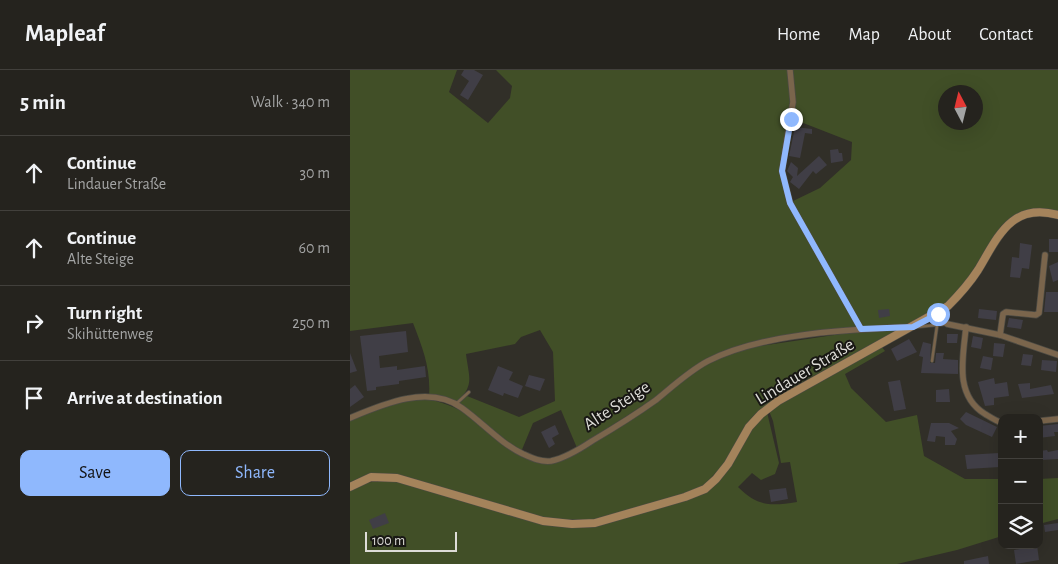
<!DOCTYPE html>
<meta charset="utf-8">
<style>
:root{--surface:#25231e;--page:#312f2b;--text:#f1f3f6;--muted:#a3a4a4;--line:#42403c;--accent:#8fb8fd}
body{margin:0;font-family:"Alegreya Sans",sans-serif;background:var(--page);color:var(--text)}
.controls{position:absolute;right:15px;bottom:15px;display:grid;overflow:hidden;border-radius:10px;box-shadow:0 5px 20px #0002}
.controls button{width:45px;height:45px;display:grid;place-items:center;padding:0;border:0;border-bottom:1px solid var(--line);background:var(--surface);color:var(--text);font:25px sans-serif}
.compass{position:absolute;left:588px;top:15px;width:45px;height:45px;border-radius:50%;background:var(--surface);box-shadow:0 5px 20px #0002;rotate:353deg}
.scale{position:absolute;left:15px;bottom:12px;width:92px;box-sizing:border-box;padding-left:5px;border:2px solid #dddcd7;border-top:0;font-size:14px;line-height:18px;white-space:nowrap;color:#dddcd7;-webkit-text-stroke:4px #181714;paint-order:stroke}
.stop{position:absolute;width:15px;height:15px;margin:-11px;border:4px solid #8fb8fd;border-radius:50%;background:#fff}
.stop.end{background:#8fb8fd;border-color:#fff;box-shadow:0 1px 5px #0008}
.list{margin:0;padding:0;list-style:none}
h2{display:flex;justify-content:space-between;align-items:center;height:65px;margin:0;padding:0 20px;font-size:21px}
h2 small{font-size:16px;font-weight:400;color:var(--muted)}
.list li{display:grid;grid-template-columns:32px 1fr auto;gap:15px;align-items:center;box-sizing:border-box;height:75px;padding:0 20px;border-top:1px solid var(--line)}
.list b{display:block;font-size:19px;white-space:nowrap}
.list p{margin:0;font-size:16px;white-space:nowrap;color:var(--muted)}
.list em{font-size:16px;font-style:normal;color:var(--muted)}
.actions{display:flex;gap:10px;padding:15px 20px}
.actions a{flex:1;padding:11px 0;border:1px solid var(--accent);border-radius:10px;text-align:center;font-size:18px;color:var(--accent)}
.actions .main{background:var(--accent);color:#111}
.icon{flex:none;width:28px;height:28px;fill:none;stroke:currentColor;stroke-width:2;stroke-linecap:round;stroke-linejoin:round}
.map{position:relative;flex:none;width:708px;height:494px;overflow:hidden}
header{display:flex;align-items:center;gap:30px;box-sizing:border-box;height:70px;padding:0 25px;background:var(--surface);border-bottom:1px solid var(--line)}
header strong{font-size:24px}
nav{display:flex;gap:28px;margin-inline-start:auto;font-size:18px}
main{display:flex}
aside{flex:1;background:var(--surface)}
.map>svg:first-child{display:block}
.green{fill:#414f27;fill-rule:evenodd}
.building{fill:#403e46}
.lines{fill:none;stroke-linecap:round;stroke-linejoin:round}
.service-casing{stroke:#4d4b44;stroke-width:4}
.minor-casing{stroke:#4d4b44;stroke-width:7}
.secondary-casing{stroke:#4d4b44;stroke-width:9}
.service{stroke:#7a654c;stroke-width:2.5}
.minor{stroke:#7a654c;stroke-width:5.5}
.secondary{stroke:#a4835b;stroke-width:8}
.route{stroke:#8fb8fd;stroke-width:6}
.labels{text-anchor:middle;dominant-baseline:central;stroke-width:4;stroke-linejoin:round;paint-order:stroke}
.street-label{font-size:18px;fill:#dddcd7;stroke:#181714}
</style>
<header>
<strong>Mapleaf</strong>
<nav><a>Home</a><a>Map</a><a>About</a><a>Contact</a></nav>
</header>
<main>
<aside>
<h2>5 min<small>Walk · 340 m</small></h2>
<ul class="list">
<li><svg class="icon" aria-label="ahead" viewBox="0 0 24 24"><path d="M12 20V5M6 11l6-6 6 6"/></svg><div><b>Continue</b><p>Lindauer Straße</p></div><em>30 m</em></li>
<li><svg class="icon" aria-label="ahead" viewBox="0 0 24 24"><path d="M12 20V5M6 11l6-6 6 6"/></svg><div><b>Continue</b><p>Alte Steige</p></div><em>60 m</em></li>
<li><svg class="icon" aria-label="right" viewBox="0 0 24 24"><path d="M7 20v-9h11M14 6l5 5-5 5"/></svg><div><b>Turn right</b><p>Skihüttenweg</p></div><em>250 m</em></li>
<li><svg class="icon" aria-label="arrive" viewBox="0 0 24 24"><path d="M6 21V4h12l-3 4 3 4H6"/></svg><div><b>Arrive at destination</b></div></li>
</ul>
<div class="actions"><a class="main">Save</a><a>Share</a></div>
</aside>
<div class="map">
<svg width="708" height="494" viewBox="0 0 708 494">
<rect width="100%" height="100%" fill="#312f28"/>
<g class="green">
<path d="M0,0h107l-8,22 39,31 22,-25 2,-12 -16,-16h562v142l-46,5 -11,9 -39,61 -16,17 -35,21 -112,11 -72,15 -150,97 -16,-38 -28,13 -12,29 -9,-5 -54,-43 9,-8 52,21 36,-16 -2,-49 -13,-22 -19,7 -6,7 -49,10c3,24 9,31 -10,49l-27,-6c2,-28 -6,-48 -16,-74l-63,8zM596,22h30v30h-30zM443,49l59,23 -1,18 -31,28 -29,14 -8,-31z"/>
<path d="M552,259l-102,54 -42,28 -12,13 -20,38 -24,25 -18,8 -89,25 -52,-1 -146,-45h-27l-20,8v-62c22,-9 46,-21 70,-21 39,0 86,42 118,63l41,-11 128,-88 39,-15 115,-17z"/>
<path d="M531,276l4,5 -40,23 6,14 35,34 31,-7 7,41 41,23h37v57l-45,14 -60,14h-547v-73c15,-10 30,-11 48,-10l144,42 53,3 62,-17 50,-19 44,-61 16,-17 12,51 -4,11 -14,6 -9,-7 -14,14c20,20 33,19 59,15l-7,-40 -9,1 -8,-42 -4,-10 11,-9z"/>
<path d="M708,408v41l-19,5v-45z"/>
</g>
<g class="building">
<path d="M114,0h10l9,5 -15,25 -8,-5 9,-14 -8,-6z"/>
<path d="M445,57l17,2v5l-7,-1 -5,25 -11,-2z"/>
<path d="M488,79l1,4h3l1,8 -12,2 -1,-13z"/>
<path d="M469,86l8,9 -11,9 -3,-3 -14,18 -9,-7 3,-5 -6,-6 4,-9 7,6 -1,8z"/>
<rect x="699" y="169" width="9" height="13"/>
<path d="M670,173l12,2 -3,24 -7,-1 -2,10 -10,-1 2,-20 7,1z"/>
<path d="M708,192v18l-5,2 -4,-16z"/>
<path d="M696,222h12v20h-14z"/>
<path d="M539,239l1,7 -11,2 -1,-8z"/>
<path d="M629,239l18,2 -1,9 -18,-2z"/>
<path d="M659,248l14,2 -2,9 -14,-2z"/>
<path d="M56,261l2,21 -29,4 1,12 17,-2v4l28,-4 1,11 -27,4v3l-23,3v3l-9,1 -7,-55z"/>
<path d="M597,264h11l-1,9h-10z"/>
<path d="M623,266l10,2 -2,11 -10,-2z"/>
<path d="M559,269l8,13 -20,9 -6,-12z"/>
<path d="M573,272l8,2 -1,19h5l1,-10h8l-1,6 15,1v14l-37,-1 2,-16 -4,-1z"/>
<path d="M644,273l11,1 -2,13 -10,-1z"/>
<path d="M0,283l7,18 -7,2z"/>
<path d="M673,284l10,1 -2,11 -10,-1z"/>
<path d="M633,286l10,2 -2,12 -11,-2z"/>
<path d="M692,290l15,1 -1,11 -15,-2z"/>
<path d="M148,296l15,6 -4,8 14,6 -5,12 -14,-5 -1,3 -15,-6z"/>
<path d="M179,305l16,4 -5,12 -15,-5z"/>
<path d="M644,308l1,6 12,-2 2,14 -15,2v7l-9,1 -7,-24z"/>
<path d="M550,310l6,29 -12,2 -6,-29z"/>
<path d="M680,313v6l21,-4 3,9 -32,4 -4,-14z"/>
<path d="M5,315l9,12 -14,10v-18z"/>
<path d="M599,319l1,13h-14v-12z"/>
<path d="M616,342l31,15 -5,10 -26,-12 -6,-6z"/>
<path d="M581,353h18l10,5 -8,3 6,8 -2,6h-10v-8l-9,-1 -1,6 -8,-1z"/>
<path d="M708,354v8h-4l1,4 -16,2v-12z"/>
<path d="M205,355l4,9 -7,4 3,6 -6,4 -8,-16z"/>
<path d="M697,380l1,2 10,-2v9l-18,1v-9z"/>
<path d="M649,383v4h3l-2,10 -33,2 -2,-14z"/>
<path d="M436,418l2,11 -17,3 -2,-12z"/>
<path d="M35,443l4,10 -16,6 -4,-9z"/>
<path d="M708,453v7l-13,2 -1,-7z"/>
<path d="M679,475h8l2,15 -23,4 -2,-14 16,-3z"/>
<path d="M638,486l1,8h-25v-3z"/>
</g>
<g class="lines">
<g class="service-casing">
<g id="service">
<path d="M566,257l30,-3"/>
<path d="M582,291l5,-35"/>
<path d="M107,333l12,-11"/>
</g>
</g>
<g class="minor-casing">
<g id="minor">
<path d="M440,0l3,32 -11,69 8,32 71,126"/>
<path d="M588,244l9,10 53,11 58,20"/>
<path d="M616,257c-3,31 -12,68 19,87 5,3 11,7 17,9"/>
<path d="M650,265l3,-21 3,-2 30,3 3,-2 6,-58"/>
<path d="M0,348c33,-14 79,-34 112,-10 21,15 38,35 61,46 9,4 17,8 28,7 15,-3 29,-12 41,-20 22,-13 43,-26 64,-41 16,-13 33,-29 52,-39 55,-28 139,-31 200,-34"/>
<path d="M689,351l19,-2"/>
</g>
</g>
<g class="secondary-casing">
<path id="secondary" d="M0,417l21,-10 26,1 146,43 29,3 23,-1 90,-26 20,-8 11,-10 12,-15 21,-37 12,-13 17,-13 170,-95c11,-11 21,-22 30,-36 20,-33 33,-68 80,-55"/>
</g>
<use href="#service" class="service"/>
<use href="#minor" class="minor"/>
<use href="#secondary" class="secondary"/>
</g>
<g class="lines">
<path class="route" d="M441,49l-9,52 8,32 71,126 52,-2 25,-13"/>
</g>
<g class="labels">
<g class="street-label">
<text transform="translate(455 302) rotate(-31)">Lindauer Straße</text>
<text transform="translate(267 336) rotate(-33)">Alte Steige</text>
</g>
</g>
</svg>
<div class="controls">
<button>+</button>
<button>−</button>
<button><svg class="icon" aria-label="layers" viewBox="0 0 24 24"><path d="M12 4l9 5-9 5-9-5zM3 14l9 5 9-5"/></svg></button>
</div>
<svg class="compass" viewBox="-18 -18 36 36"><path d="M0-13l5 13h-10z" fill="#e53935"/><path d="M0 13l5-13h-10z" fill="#a3a4a4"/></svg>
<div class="scale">100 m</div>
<div class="stop" style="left:588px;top:244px"></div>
<div class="stop end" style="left:441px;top:49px"></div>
</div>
</main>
